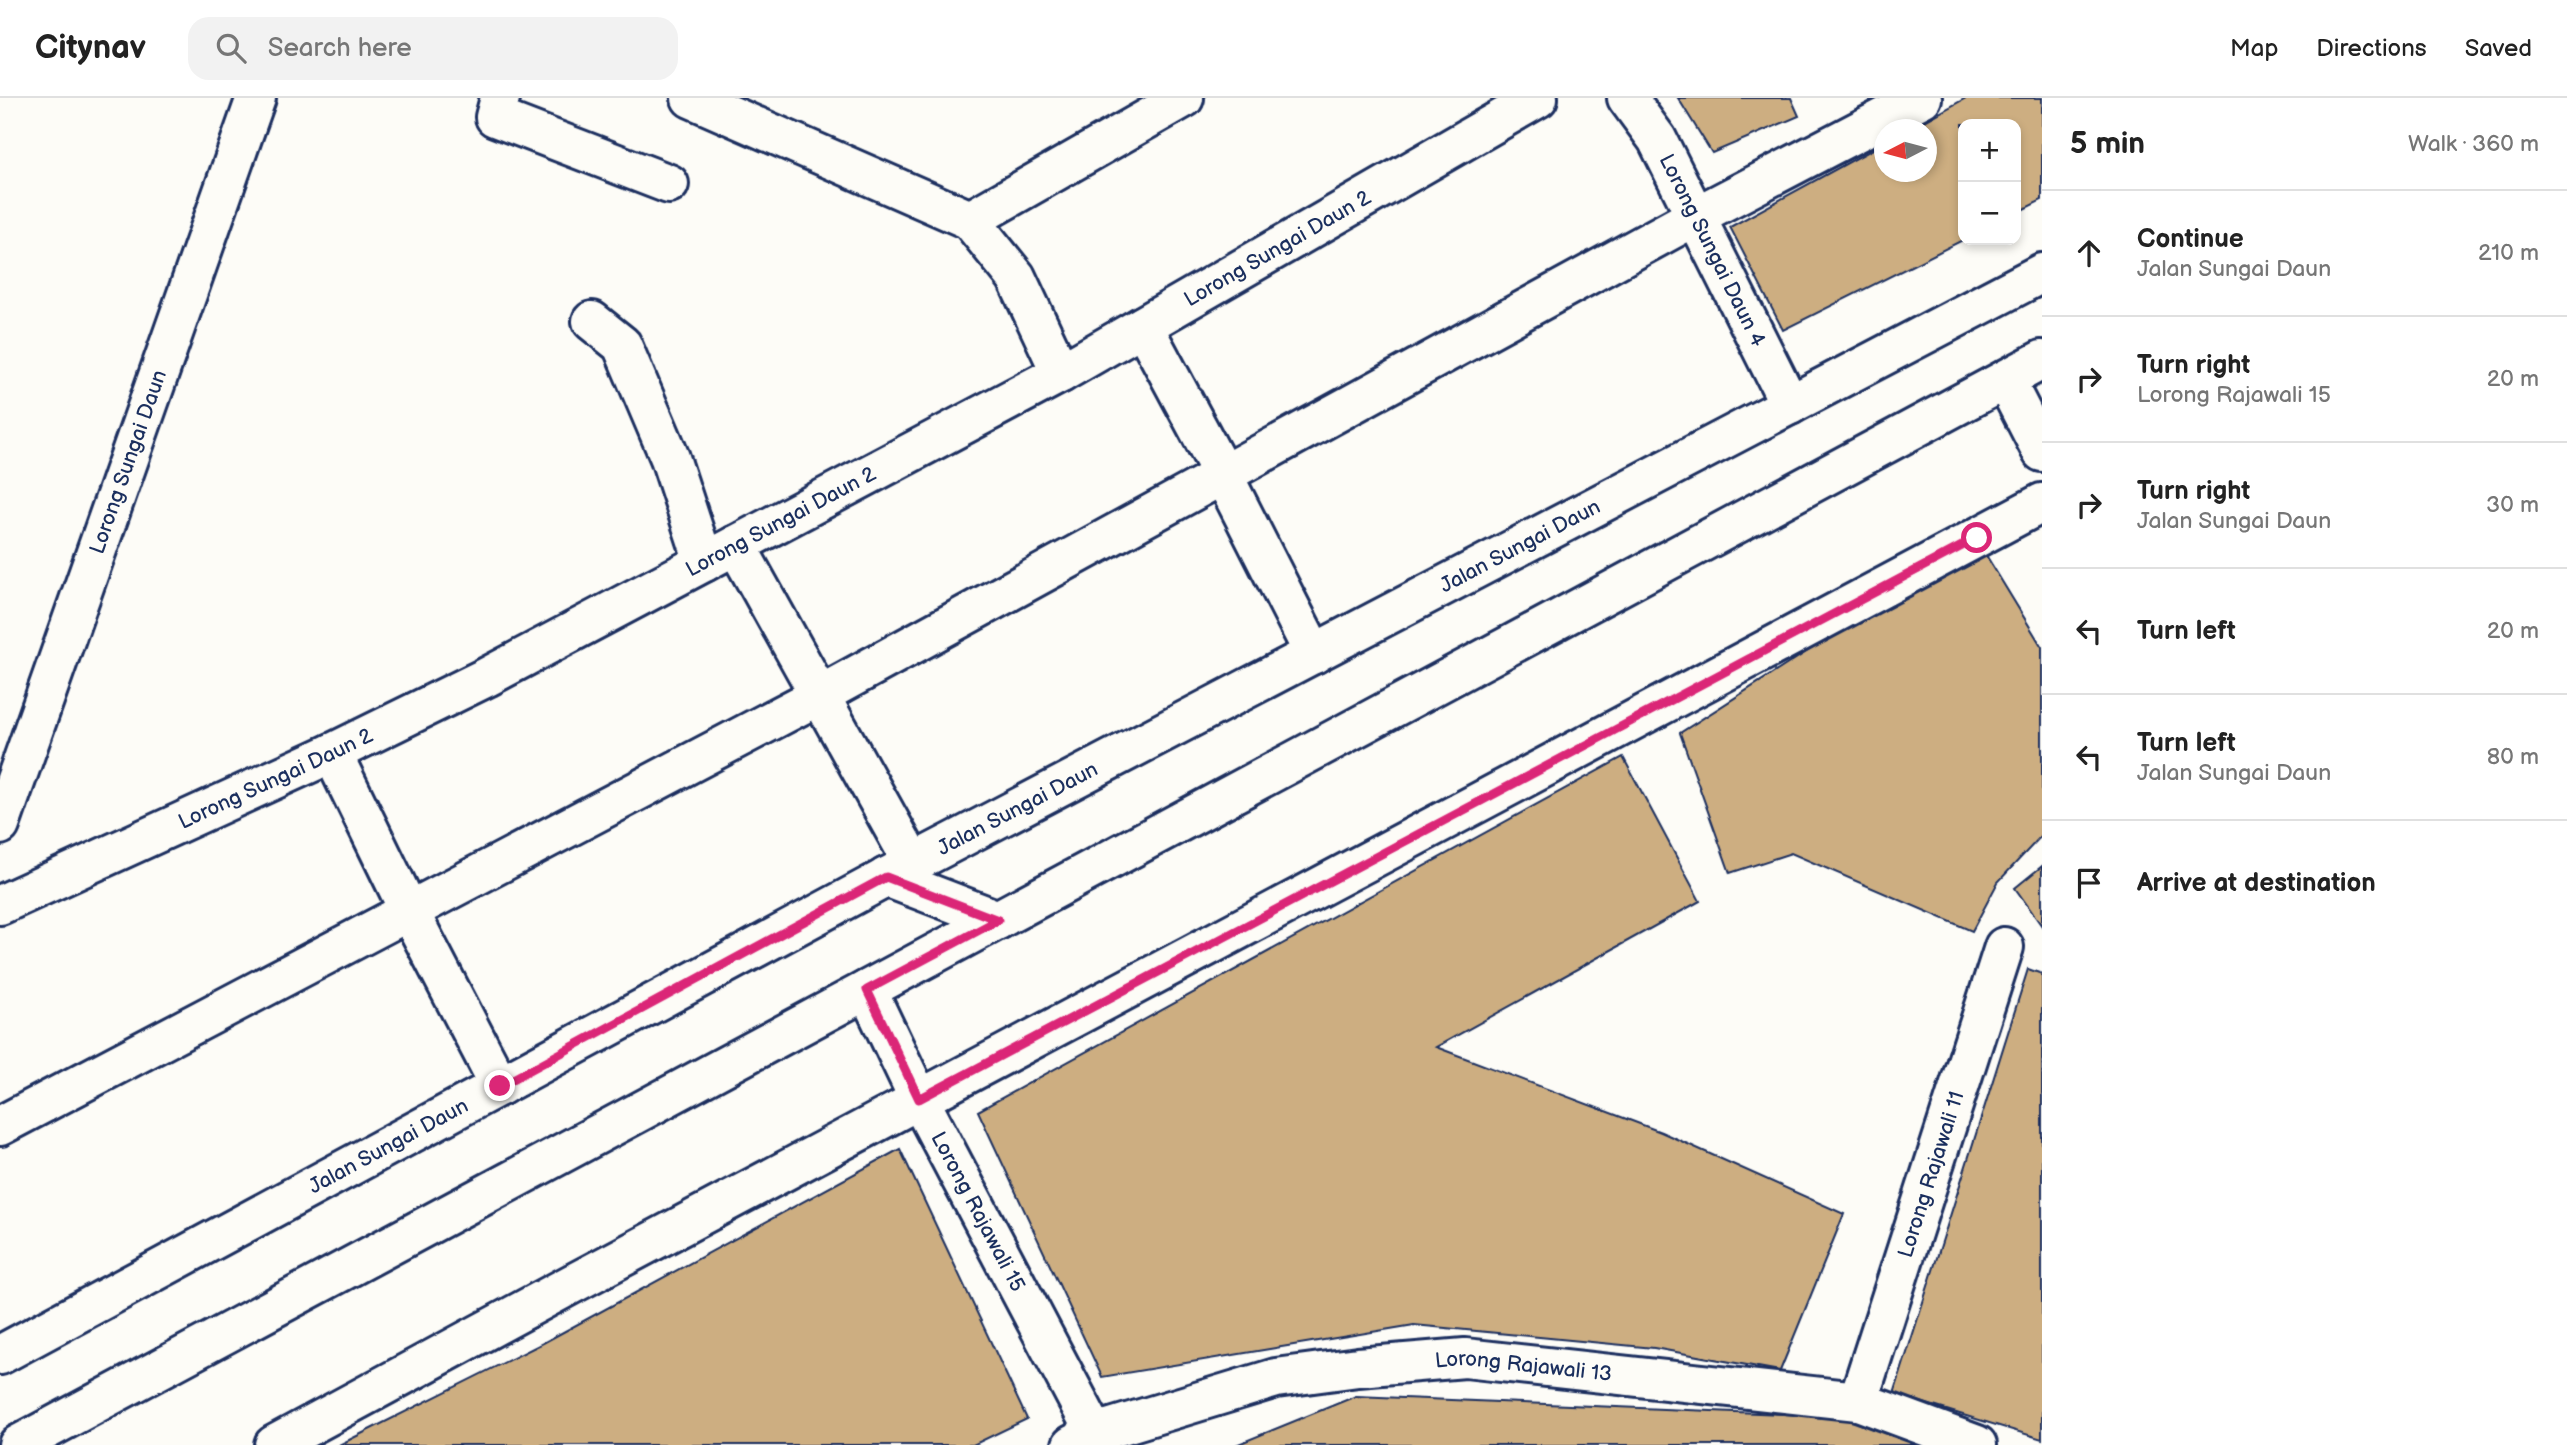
<!DOCTYPE html>
<meta charset="utf-8">
<style>
:root{--surface:#fff;--page:#f2f2f2;--text:#222;--muted:#767676;--line:#e0e0e0}
body{margin:0;font-family:"Balsamiq Sans",sans-serif;background:var(--page);color:var(--text)}
.controls{position:absolute;right:21px;top:21px;display:grid;overflow:hidden;border-radius:14px;box-shadow:0 4px 10px #0003}
.controls button{width:63px;height:63px;display:grid;place-items:center;padding:0;border:0;border-bottom:2px solid var(--line);background:var(--surface);color:var(--text);font:35px sans-serif}
.compass{position:absolute;left:1874px;top:21px;width:63px;height:63px;border-radius:50%;background:var(--surface);box-shadow:0 4px 10px #0003;rotate:264deg}
.stop{position:absolute;width:21px;height:21px;margin:-16px;border:5px solid #db2777;border-radius:50%;background:#fff}
.stop.end{background:#db2777;border-color:#fff;box-shadow:0 2px 7px #0008}
.list{margin:0;padding:0;list-style:none}
h2{display:flex;justify-content:space-between;align-items:center;height:91px;margin:0;padding:0 28px;font-size:30px}
h2 small{font-size:23px;font-weight:400;color:var(--muted)}
.list li{display:grid;grid-template-columns:46px 1fr auto;gap:21px;align-items:center;box-sizing:border-box;height:126px;padding:0 28px;border-top:2px solid var(--line)}
.list b{display:block;font-size:26px;white-space:nowrap}
.list p{margin:0;font-size:23px;white-space:nowrap;color:var(--muted)}
.list em{font-size:23px;font-style:normal;color:var(--muted)}
.icon{flex:none;width:38px;height:38px;fill:none;stroke:currentColor;stroke-width:2;stroke-linecap:round;stroke-linejoin:round}
.map{position:relative;flex:none;width:2042px;height:1347px;overflow:hidden}
header{display:flex;align-items:center;gap:42px;box-sizing:border-box;height:98px;padding:0 35px;background:var(--surface);border-bottom:2px solid var(--line)}
header strong{font-size:33px}
nav{display:flex;gap:38px;margin-inline-start:auto;font-size:24px}
.search{width:490px;height:63px;background:var(--page);display:flex;align-items:center;gap:18px;box-sizing:border-box;padding:0 24px;border-radius:21px;color:var(--muted);font-size:26px}
main{display:flex}
aside{flex:1;background:var(--surface)}
.map>svg:first-child{display:block}
.building{fill:#cdae81;stroke:#1b2f5e;stroke-width:2}
.lines{fill:none;stroke-linecap:round;stroke-linejoin:round}
.minor-casing{stroke:#1b2f5e;stroke-width:44}
.minor{stroke:#fdfcf7;stroke-width:38}
.route{stroke:#db2777;stroke-width:9}
.labels{text-anchor:middle;dominant-baseline:central;stroke-width:5;stroke-linejoin:round;paint-order:stroke}
.street-label{font-size:21px;fill:#1b2f5e;stroke:#fdfcf7}
</style>
<header>
<strong>Citynav</strong>
<div class="search"><svg class="icon" aria-label="search" viewBox="0 0 24 24"><circle cx="10" cy="10" r="6"/><path d="M15 15l6 6"/></svg>Search here</div>
<nav><a>Map</a><a>Directions</a><a>Saved</a></nav>
</header>
<main>
<div class="map">
<svg width="2042" height="1347" viewBox="0 0 2042 1347">
<rect width="100%" height="100%" fill="#fdfcf7"/>
<filter id="ink" filterUnits="userSpaceOnUse"><feTurbulence type="fractalNoise" baseFrequency=".0143" numOctaves="2"/><feDisplacementMap in="SourceGraphic" scale="14" xChannelSelector="R" yChannelSelector="G"/><feConvolveMatrix kernelMatrix="1 2 1 2 8 2 1 2 1" color-interpolation-filters="sRGB"/></filter>
<g filter="url(#ink)">
<g class="building">
<path d="M1678,0h113l8,18 -87,37z"/>
<path d="M1966,0h76v102l-26,13v-89h-53v116l-180,90 -53,-103 154,-84v29h42v-42h-17z"/>
<path d="M1978,444l64,105v188l-44,47 -26,49 -181,-78 -61,20 -50,-140z"/>
<path d="M1623,659l77,144 -264,146 225,85 183,82 -64,157 -126,-23 -240,-23 -312,52 -124,-266z"/>
<path d="M2042,768v60l-27,-38z"/>
<path d="M2028,871l14,5v465l-148,-45z"/>
<path d="M900,1051l127,270 -54,26h-634l204,-102z"/>
<path d="M1356,1298l499,21 69,28h-688z"/>
</g>
<g class="lines">
<g class="minor-casing">
<g id="minor">
<path d="M500,0l-5,19 174,67"/>
<path d="M691,0l279,122 46,57 45,96"/>
<path id="s1" d="M1627,0l30,41 133,266"/>
<path d="M970,122l214,-122"/>
<path d="M592,223l30,24 48,113 34,104"/>
<path d="M1143,228l80,149 91,179"/>
<path d="M2005,282l37,72"/>
<path d="M736,447l177,318"/>
<path d="M332,655l77,158 91,175"/>
<path id="s2" d="M0,727l256,-727"/>
<path d="M886,779l112,43"/>
<path id="s3" d="M0,807l332,-152 155,-76 574,-304 477,-275"/>
<path id="s4" d="M867,892l52,109 176,334"/>
<path d="M0,1028l820,-431 876,-479 226,-118"/>
<path id="s5" d="M0,1257l913,-492 1129,-590"/>
<path id="s6" d="M1858,1303l146,-454"/>
<path d="M18,1347l2024,-1085"/>
<path d="M274,1347l298,-161 1470,-781"/>
<path id="s7" d="M1072,1347l23,-12 181,-55 82,-11 107,-9 393,43 119,44"/>
</g>
</g>
<use href="#minor" class="minor"/>
</g>
</g>
<g class="lines" filter="url(#ink)">
<path class="route" d="M500,988l386,-209 112,43 -131,70 52,109 1058,-561"/>
</g>
<g class="labels">
<g class="street-label">
<text stroke="none"><textPath href="#s3" startOffset="1437">Lorong Sungai Daun 2</textPath></text>
<text stroke="none"><textPath href="#s1" startOffset="175">Lorong Sungai Daun 4</textPath></text>
<text stroke="none"><textPath href="#s2" startOffset="385">Lorong Sungai Daun</textPath></text>
<text stroke="none"><textPath href="#s3" startOffset="870">Lorong Sungai Daun 2</textPath></text>
<text stroke="none"><textPath href="#s5" startOffset="1722">Jalan Sungai Daun</textPath></text>
<text stroke="none"><textPath href="#s3" startOffset="303">Lorong Sungai Daun 2</textPath></text>
<text stroke="none"><textPath href="#s5" startOffset="1155">Jalan Sungai Daun</textPath></text>
<text stroke="none"><textPath href="#s5" startOffset="441">Jalan Sungai Daun</textPath></text>
<text stroke="none"><textPath href="#s6" startOffset="238">Lorong Rajawali 11</textPath></text>
<text stroke="none"><textPath href="#s4" startOffset="248">Lorong Rajawali 15</textPath></text>
<text stroke="none"><textPath href="#s7" startOffset="464">Lorong Rajawali 13</textPath></text>
</g>
</g>
</svg>
<div class="controls">
<button>+</button>
<button>−</button>
</div>
<svg class="compass" viewBox="-18 -18 36 36"><path d="M0-13l5 13h-10z" fill="#e53935"/><path d="M0 13l5-13h-10z" fill="#767676"/></svg>
<div class="stop" style="left:1977px;top:440px"></div>
<div class="stop end" style="left:500px;top:988px"></div>
</div>
<aside>
<h2>5 min<small>Walk · 360 m</small></h2>
<ul class="list">
<li><svg class="icon" aria-label="ahead" viewBox="0 0 24 24"><path d="M12 20V5M6 11l6-6 6 6"/></svg><div><b>Continue</b><p>Jalan Sungai Daun</p></div><em>210 m</em></li>
<li><svg class="icon" aria-label="right" viewBox="0 0 24 24"><path d="M7 20v-9h11M14 6l5 5-5 5"/></svg><div><b>Turn right</b><p>Lorong Rajawali 15</p></div><em>20 m</em></li>
<li><svg class="icon" aria-label="right" viewBox="0 0 24 24"><path d="M7 20v-9h11M14 6l5 5-5 5"/></svg><div><b>Turn right</b><p>Jalan Sungai Daun</p></div><em>30 m</em></li>
<li><svg class="icon" aria-label="left" viewBox="0 0 24 24"><path d="M17 20v-9H6M10 6l-5 5 5 5"/></svg><div><b>Turn left</b></div><em>20 m</em></li>
<li><svg class="icon" aria-label="left" viewBox="0 0 24 24"><path d="M17 20v-9H6M10 6l-5 5 5 5"/></svg><div><b>Turn left</b><p>Jalan Sungai Daun</p></div><em>80 m</em></li>
<li><svg class="icon" aria-label="arrive" viewBox="0 0 24 24"><path d="M6 21V4h12l-3 4 3 4H6"/></svg><div><b>Arrive at destination</b></div></li>
</ul>
</aside>
</main>
